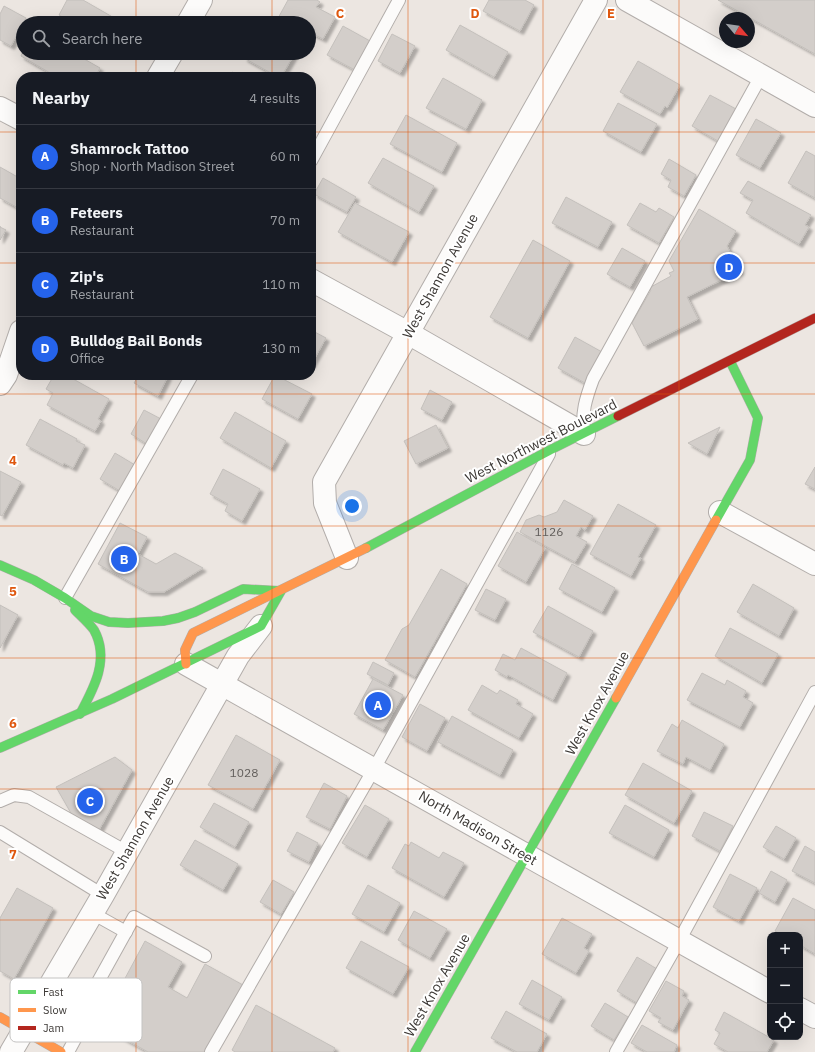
<!DOCTYPE html>
<meta charset="utf-8">
<style>
:root{--surface:#171b24;--page:#20242c;--text:#f1f3f6;--muted:#9ea1a6;--line:#363941;--accent:#2563eb}
body{margin:0;font-family:"IBM Plex Sans",sans-serif;background:var(--page);color:var(--text)}
.controls{position:absolute;right:12px;bottom:12px;display:grid;overflow:hidden;border-radius:8px;box-shadow:0 4px 16px #0002}
.controls button{width:36px;height:36px;display:grid;place-items:center;padding:0;border:0;border-bottom:1px solid var(--line);background:var(--surface);color:var(--text);font:20px sans-serif}
.compass{position:absolute;left:719px;top:12px;width:36px;height:36px;border-radius:50%;background:var(--surface);box-shadow:0 4px 16px #0002;rotate:119deg}
.you{position:absolute;left:352px;top:506px;width:14px;height:14px;margin:-10px;border:3px solid #fff;border-radius:50%;background:#1a73e8;box-shadow:0 0 0 6px #1a73e833}
.badge{display:grid;place-items:center;width:26px;height:26px;border-radius:50%;background:var(--accent);color:#fff;font-size:13px;font-weight:700}
.pin{position:absolute;translate:-50% -50%;border:2px solid #fff;box-shadow:0 1px 4px #0006}
.list{margin:0;padding:0;list-style:none}
h2{display:flex;justify-content:space-between;align-items:center;height:52px;margin:0;padding:0 16px;font-size:17px}
h2 small{font-size:13px;font-weight:400;color:var(--muted)}
.list li{display:grid;grid-template-columns:26px 1fr auto;gap:12px;align-items:center;box-sizing:border-box;height:64px;padding:0 16px;border-top:1px solid var(--line)}
.list b{display:block;font-size:15px;white-space:nowrap}
.list p{margin:0;font-size:13px;white-space:nowrap;color:var(--muted)}
.list em{font-size:13px;font-style:normal;color:var(--muted)}
.icon{flex:none;width:22px;height:22px;fill:none;stroke:currentColor;stroke-width:2;stroke-linecap:round;stroke-linejoin:round}
.map{position:relative;flex:none;width:815px;height:1052px;overflow:hidden}
.search{position:absolute;background:var(--surface);box-shadow:0 4px 16px #0002;left:16px;top:16px;width:300px;height:44px;display:flex;align-items:center;gap:10px;box-sizing:border-box;padding:0 14px;border-radius:22px;color:var(--muted);font-size:15px}
.panel{position:absolute;background:var(--surface);box-shadow:0 4px 16px #0002;left:16px;top:72px;width:300px;height:308px;border-radius:16px}
.map>svg:first-child{display:block}
.building{fill:#d3ceca;stroke:#c4c0bc;filter:url(#shadow)}
.lines{fill:none;stroke-linecap:round;stroke-linejoin:round}
.lane-casing{stroke:#b2adaa;stroke-width:14}
.street-casing{stroke:#b2adaa;stroke-width:24}
.fast-casing{stroke:#b2adaa;stroke-width:10}
.slow-casing{stroke:#b2adaa;stroke-width:10}
.jam-casing{stroke:#b2adaa;stroke-width:10}
.lane{stroke:#fcfbfa;stroke-width:12}
.street{stroke:#fcfbfa;stroke-width:22}
.fast{stroke:#63d668;stroke-width:9}
.slow{stroke:#ff974d;stroke-width:9}
.jam{stroke:#b3261e;stroke-width:9}
.grid{fill:none;stroke:#df570e;stroke-width:1;stroke-opacity:0.55}
.labels{text-anchor:middle;dominant-baseline:central;stroke-width:4;stroke-linejoin:round;paint-order:stroke}
.number-label{font-size:12px;fill:#625e5b}
.street-label{font-size:14px;fill:#3b3734;stroke:#fff}
.key{fill:#fff;stroke:#c4c3c2;stroke-width:1}
.key-label{font-size:11px;fill:#3b3734}
.grid-label{font-size:13px;text-anchor:middle;font-weight:bold;fill:#df570e;stroke:#fff;stroke-width:4;stroke-linejoin:round;paint-order:stroke}
</style>
<div class="map">
<svg width="815" height="1052" viewBox="0 0 815 1052">
<defs>
<filter id="shadow"><feDropShadow dx="3.5" dy="3.5" stdDeviation="1" flood-color="#0004"/></filter>
</defs>
<rect width="100%" height="100%" fill="#ece6e1"/>
<g class="building">
<path d="M67,0h16l33,19 -2,4h-50l2,-4 -7,-4z"/>
<path d="M288,0h29l3,2 -4,5 19,10 -12,22 -14,-7v-9h-26l-6,-3z"/>
<path d="M489,0h36l9,5 -14,26 -37,-20z"/>
<path d="M718,0h97v54z"/>
<path d="M4,6l22,12 -15,28 -11,-6v-26z"/>
<path d="M460,25l48,27 -14,25 -48,-27z"/>
<path d="M343,26l27,15 -15,29 -28,-15z"/>
<path d="M392,34l23,12 -15,27 -22,-12z"/>
<path d="M23,51v2h57l-1,3 21,12 -5,9h-38l-36,-21z"/>
<path d="M247,53h48l-14,24h-3l-34,-19z"/>
<path d="M638,61l42,24 -13,23 -2,-2 -5,8 -40,-22z"/>
<path d="M232,72l9,5h-11z"/>
<path d="M443,78l39,22 -16,29 -40,-21z"/>
<path d="M710,95l26,14 -18,32 -26,-15z"/>
<path d="M618,103l39,21 -16,28 -38,-21z"/>
<path d="M406,115l51,28 -15,29 -52,-28z"/>
<path d="M756,119l25,14 -21,35 -24,-13z"/>
<path d="M806,151l9,5v42l-27,-15z"/>
<path d="M383,158l51,28 -15,26 -51,-29z"/>
<path d="M669,159l27,16 -12,21 -16,-9 3,-7 -10,-6z"/>
<path d="M0,167l21,12v23l-3,6 -18,-10z"/>
<path d="M323,178l33,19 -9,15 -33,-18z"/>
<path d="M748,181l63,34 -6,10 4,2 -10,17 -53,-31 7,-13 -13,-7z"/>
<path d="M566,197l46,25 -14,25 -46,-24z"/>
<path d="M355,203l54,29 -17,30 -54,-30z"/>
<path d="M640,203l16,9 3,-4 15,9 -15,26 -32,-18z"/>
<path d="M699,209l37,22 -9,15 13,25 -53,26 11,22 -54,27 -12,-23 19,-33 -2,-2 22,-12 -2,-3 5,-2 -5,-10z"/>
<path d="M0,226v1l6,3 -6,10z"/>
<path d="M533,240l37,21 -42,77 -38,-21z"/>
<path d="M622,248l23,13 -15,26 -23,-13z"/>
<path d="M311,330l15,8 -15,27z"/>
<path d="M575,337l27,15 -17,31 -27,-15z"/>
<path d="M54,375h12l43,24 -11,20 3,2 -6,10 -48,-26 6,-12 -7,-4z"/>
<path d="M139,375h28l1,1 -10,20 -24,-13z"/>
<path d="M275,375l37,19 -14,25 -36,-20z"/>
<path d="M430,390l22,12 -10,18 -21,-11z"/>
<path d="M144,410l17,9 -14,25 -16,-10z"/>
<path d="M235,412l51,29 -15,27 -51,-30z"/>
<path d="M40,419l37,20 -1,2 9,4 -12,23 -9,-5 -1,2 -37,-20z"/>
<path d="M436,425l12,23 -32,16 -12,-23z"/>
<path d="M720,427l-13,27 -19,-11z"/>
<path d="M115,453l20,12 -15,26 -20,-12z"/>
<path d="M815,467v22l-10,-5z"/>
<path d="M223,469l37,20 -18,32 -17,-10 3,-7 -18,-10z"/>
<path d="M0,471l21,11 -19,34 -2,-1z"/>
<path d="M564,500l29,16 -8,14 -4,-3 -5,9 11,6 -12,20 -55,-30 6,-12 13,-5 5,2 13,-5z"/>
<path d="M618,504l38,21 -18,32 3,1 -10,18 -41,-22z"/>
<path d="M120,523l27,14 -9,17 18,10 19,-11 28,15 -39,24h-16l-50,-28z"/>
<path d="M517,532l28,16 -19,34 -28,-16z"/>
<path d="M572,564l43,24 -13,24 -43,-23z"/>
<path d="M441,569l26,15 -52,93 -30,-17 17,-31 7,-4z"/>
<path d="M753,584l41,24 -15,28 -42,-24z"/>
<path d="M486,589l20,10 -11,21 -20,-10z"/>
<path d="M0,605l18,10 -18,33z"/>
<path d="M548,606l45,25 -14,26 -46,-25z"/>
<path d="M730,628l48,26 -16,29 -47,-27z"/>
<path d="M521,648l46,25 -14,27 -45,-25 -1,2 -12,-7 8,-16 12,6z"/>
<path d="M373,662l21,11 -6,12 -21,-11z"/>
<path d="M702,673l23,12 2,-5 19,11 -3,6 10,6 -13,24 -53,-27z"/>
<path d="M373,679l30,16 -20,35 -29,-16z"/>
<path d="M482,685l15,9 3,-4 18,10 -2,4 17,10 -14,24 -51,-28z"/>
<path d="M420,704l25,14 -18,33 -25,-14z"/>
<path d="M452,716l61,34 -13,25 -62,-33z"/>
<path d="M682,720l42,24 -14,26 -24,-13 -3,7 -26,-13 15,-27 6,4z"/>
<path d="M236,735l44,25 -27,49 -45,-24z"/>
<path d="M115,757l17,13 -33,60 -27,-15 -16,-28z"/>
<path d="M643,763l49,28 -18,32 -49,-28z"/>
<path d="M324,783l23,13 -17,33 -24,-12z"/>
<path d="M214,803l35,19 -14,25 -35,-20z"/>
<path d="M365,805l24,14 -22,38 -25,-14z"/>
<path d="M625,805l44,25 -15,27 -45,-24z"/>
<path d="M704,812l29,14 -13,25 -28,-15z"/>
<path d="M776,826l20,12 -12,21 -21,-12z"/>
<path d="M297,832l21,11 -9,19 -22,-11z"/>
<path d="M195,840l43,24 -15,26 -43,-25z"/>
<path d="M411,842l28,16 4,-6 21,11 -20,34 -52,-29 13,-24 4,2z"/>
<path d="M805,846l10,6v31l-23,-12z"/>
<path d="M771,871l16,9 -12,22 -16,-9z"/>
<path d="M730,874l27,14 -18,33 -26,-14z"/>
<path d="M273,880l21,12 -13,22 -21,-12z"/>
<path d="M368,885l32,18 -16,29 -32,-18z"/>
<path d="M17,888l36,20 -39,71 -14,-8v-53z"/>
<path d="M793,898l22,12v44l-15,-9v-10h-18l-7,-4z"/>
<path d="M414,911l33,18 -17,29 -32,-18z"/>
<path d="M562,918l30,16 -8,14 5,3 -13,22 -34,-19z"/>
<path d="M145,941l37,21 -14,25 19,11 18,-34 38,21 -36,67h-59l-48,-27z"/>
<path d="M361,941l48,26 -16,27 -47,-26z"/>
<path d="M637,957l20,12 -20,34 -20,-12z"/>
<path d="M532,980l30,17 -13,23 -30,-16z"/>
<path d="M666,981l18,10 -2,5 7,4 -16,30 -15,-8 3,-4 -12,-7z"/>
<path d="M605,1003l23,14 -14,23 -23,-14z"/>
<path d="M256,1005l79,43 -2,4h-98l-3,-2z"/>
<path d="M506,1011l41,23 -10,18h-20l-26,-14z"/>
<path d="M724,1012l50,28 -7,12h-39l-14,-8 6,-11 -5,-3z"/>
<path d="M642,1025l35,20 -3,7h-27l-16,-9z"/>
</g>
<g class="lines">
<g class="lane-casing">
<g id="lane">
<path d="M311,161l88,-161"/>
<path d="M584,434c-3,-21 2,-36 9,-55l168,-303"/>
<path d="M65,598l127,-223"/>
<path d="M0,801l14,-6 15,2 98,55"/>
<path d="M0,832l103,63"/>
<path d="M92,913l34,19"/>
<path d="M68,1052l13,-24 2,-19 51,-92 71,39"/>
<path d="M211,1052l163,-283 175,-315"/>
<path d="M616,1052l63,-111 136,-249"/>
</g>
</g>
<g class="street-casing">
<g id="street">
<path d="M627,0l188,106"/>
<path d="M188,23l13,-23"/>
<path d="M158,77l14,-24"/>
<path d="M0,108l21,11"/>
<path d="M311,280l97,53 176,101"/>
<path d="M0,384l6,-9 15,-44"/>
<path d="M720,512l95,52"/>
<path d="M347,558l-22,-55 -1,-21 272,-482"/>
<path d="M186,664l584,328"/>
<path d="M800,1009l15,8"/>
<path d="M11,1052l92,-157 135,-239 23,-30"/>
</g>
</g>
<g class="fast-casing">
<g id="fast">
<path d="M716,520l34,-60 8,-42 -28,-57"/>
<path d="M366,548l184,-98 68,-34"/>
<path d="M0,565l34,15 31,18 26,18 18,6 19,1 35,-2 15,-3 17,-6 48,-23 37,2"/>
<path d="M75,610c6,6 14,13 19,20 16,29 0,58 -14,84"/>
<path d="M0,748l112,-49 149,-73 20,-35"/>
<path d="M415,1052l201,-354"/>
</g>
</g>
<g class="slow-casing">
<g id="slow">
<path d="M186,664l-1,-14 8,-17 173,-85"/>
<path d="M616,698l100,-178"/>
<path d="M0,1017l61,35"/>
</g>
</g>
<g class="jam-casing">
<path id="jam" d="M618,416l197,-98"/>
</g>
<use href="#lane" class="lane"/>
<use href="#street" class="street"/>
<use href="#fast" class="fast"/>
<use href="#slow" class="slow"/>
<use href="#jam" class="jam"/>
</g>
<path class="grid" d="M136,0v23M272,0v23M408,0v1052M543,0v1052M679,0v1052M136,53v24M272,53v24M0,132h21M311,132h504M0,263h21M311,263h504M136,375v677M272,375v677M0,394h815M0,526h815M0,658h815M0,789h815M0,920h815"/>
<g class="labels">
<g class="number-label">
<text x="549" y="531">1126</text>
<text x="244" y="772">1028</text>
</g>
<g class="street-label">
<text transform="translate(440 276) rotate(-61)">West Shannon Avenue</text>
<text transform="translate(541 441) rotate(-27)">West Northwest Boulevard</text>
<text transform="translate(597 703) rotate(-61)">West Knox Avenue</text>
<text transform="translate(478 828) rotate(30)">North Madison Street</text>
<text transform="translate(135 838) rotate(-60)">West Shannon Avenue</text>
<text transform="translate(437 985) rotate(-60)">West Knox Avenue</text>
</g>
</g>
<rect x="10" y="978" width="132" height="64" rx="6" class="key"/>
<rect x="18" y="990" width="18" height="4" fill="#63d668"/>
<rect x="18" y="1008" width="18" height="4" fill="#ff974d"/>
<rect x="18" y="1026" width="18" height="4" fill="#b3261e"/>
<g class="key-label">
<text x="43" y="996">Fast</text>
<text x="43" y="1014">Slow</text>
<text x="43" y="1032">Jam</text>
</g>
<g class="grid-label">
<text x="340" y="18">C</text>
<text x="475" y="18">D</text>
<text x="611" y="18">E</text>
<text x="13" y="465">4</text>
<text x="13" y="596">5</text>
<text x="13" y="728">6</text>
<text x="13" y="859">7</text>
</g>
</svg>
<div class="controls">
<button>+</button>
<button>−</button>
<button><svg class="icon" aria-label="locate" viewBox="0 0 24 24"><circle cx="12" cy="12" r="6"/><path d="M12 2v4M12 18v4M2 12h4M18 12h4"/></svg></button>
</div>
<svg class="compass" viewBox="-18 -18 36 36"><path d="M0-13l5 13h-10z" fill="#e53935"/><path d="M0 13l5-13h-10z" fill="#9ea1a6"/></svg>
<div class="you"></div>
<div class="pin badge" style="left:378px;top:705px">A</div>
<div class="pin badge" style="left:124px;top:559px">B</div>
<div class="pin badge" style="left:90px;top:801px">C</div>
<div class="pin badge" style="left:729px;top:267px">D</div>
<div class="search"><svg class="icon" aria-label="search" viewBox="0 0 24 24"><circle cx="10" cy="10" r="6"/><path d="M15 15l6 6"/></svg>Search here</div>
<section class="panel">
<h2>Nearby<small>4 results</small></h2>
<ul class="list">
<li><span class="badge">A</span><div><b>Shamrock Tattoo</b><p>Shop · North Madison Street</p></div><em>60 m</em></li>
<li><span class="badge">B</span><div><b>Feteers</b><p>Restaurant</p></div><em>70 m</em></li>
<li><span class="badge">C</span><div><b>Zip's</b><p>Restaurant</p></div><em>110 m</em></li>
<li><span class="badge">D</span><div><b>Bulldog Bail Bonds</b><p>Office</p></div><em>130 m</em></li>
</ul>
</section>
</div>
